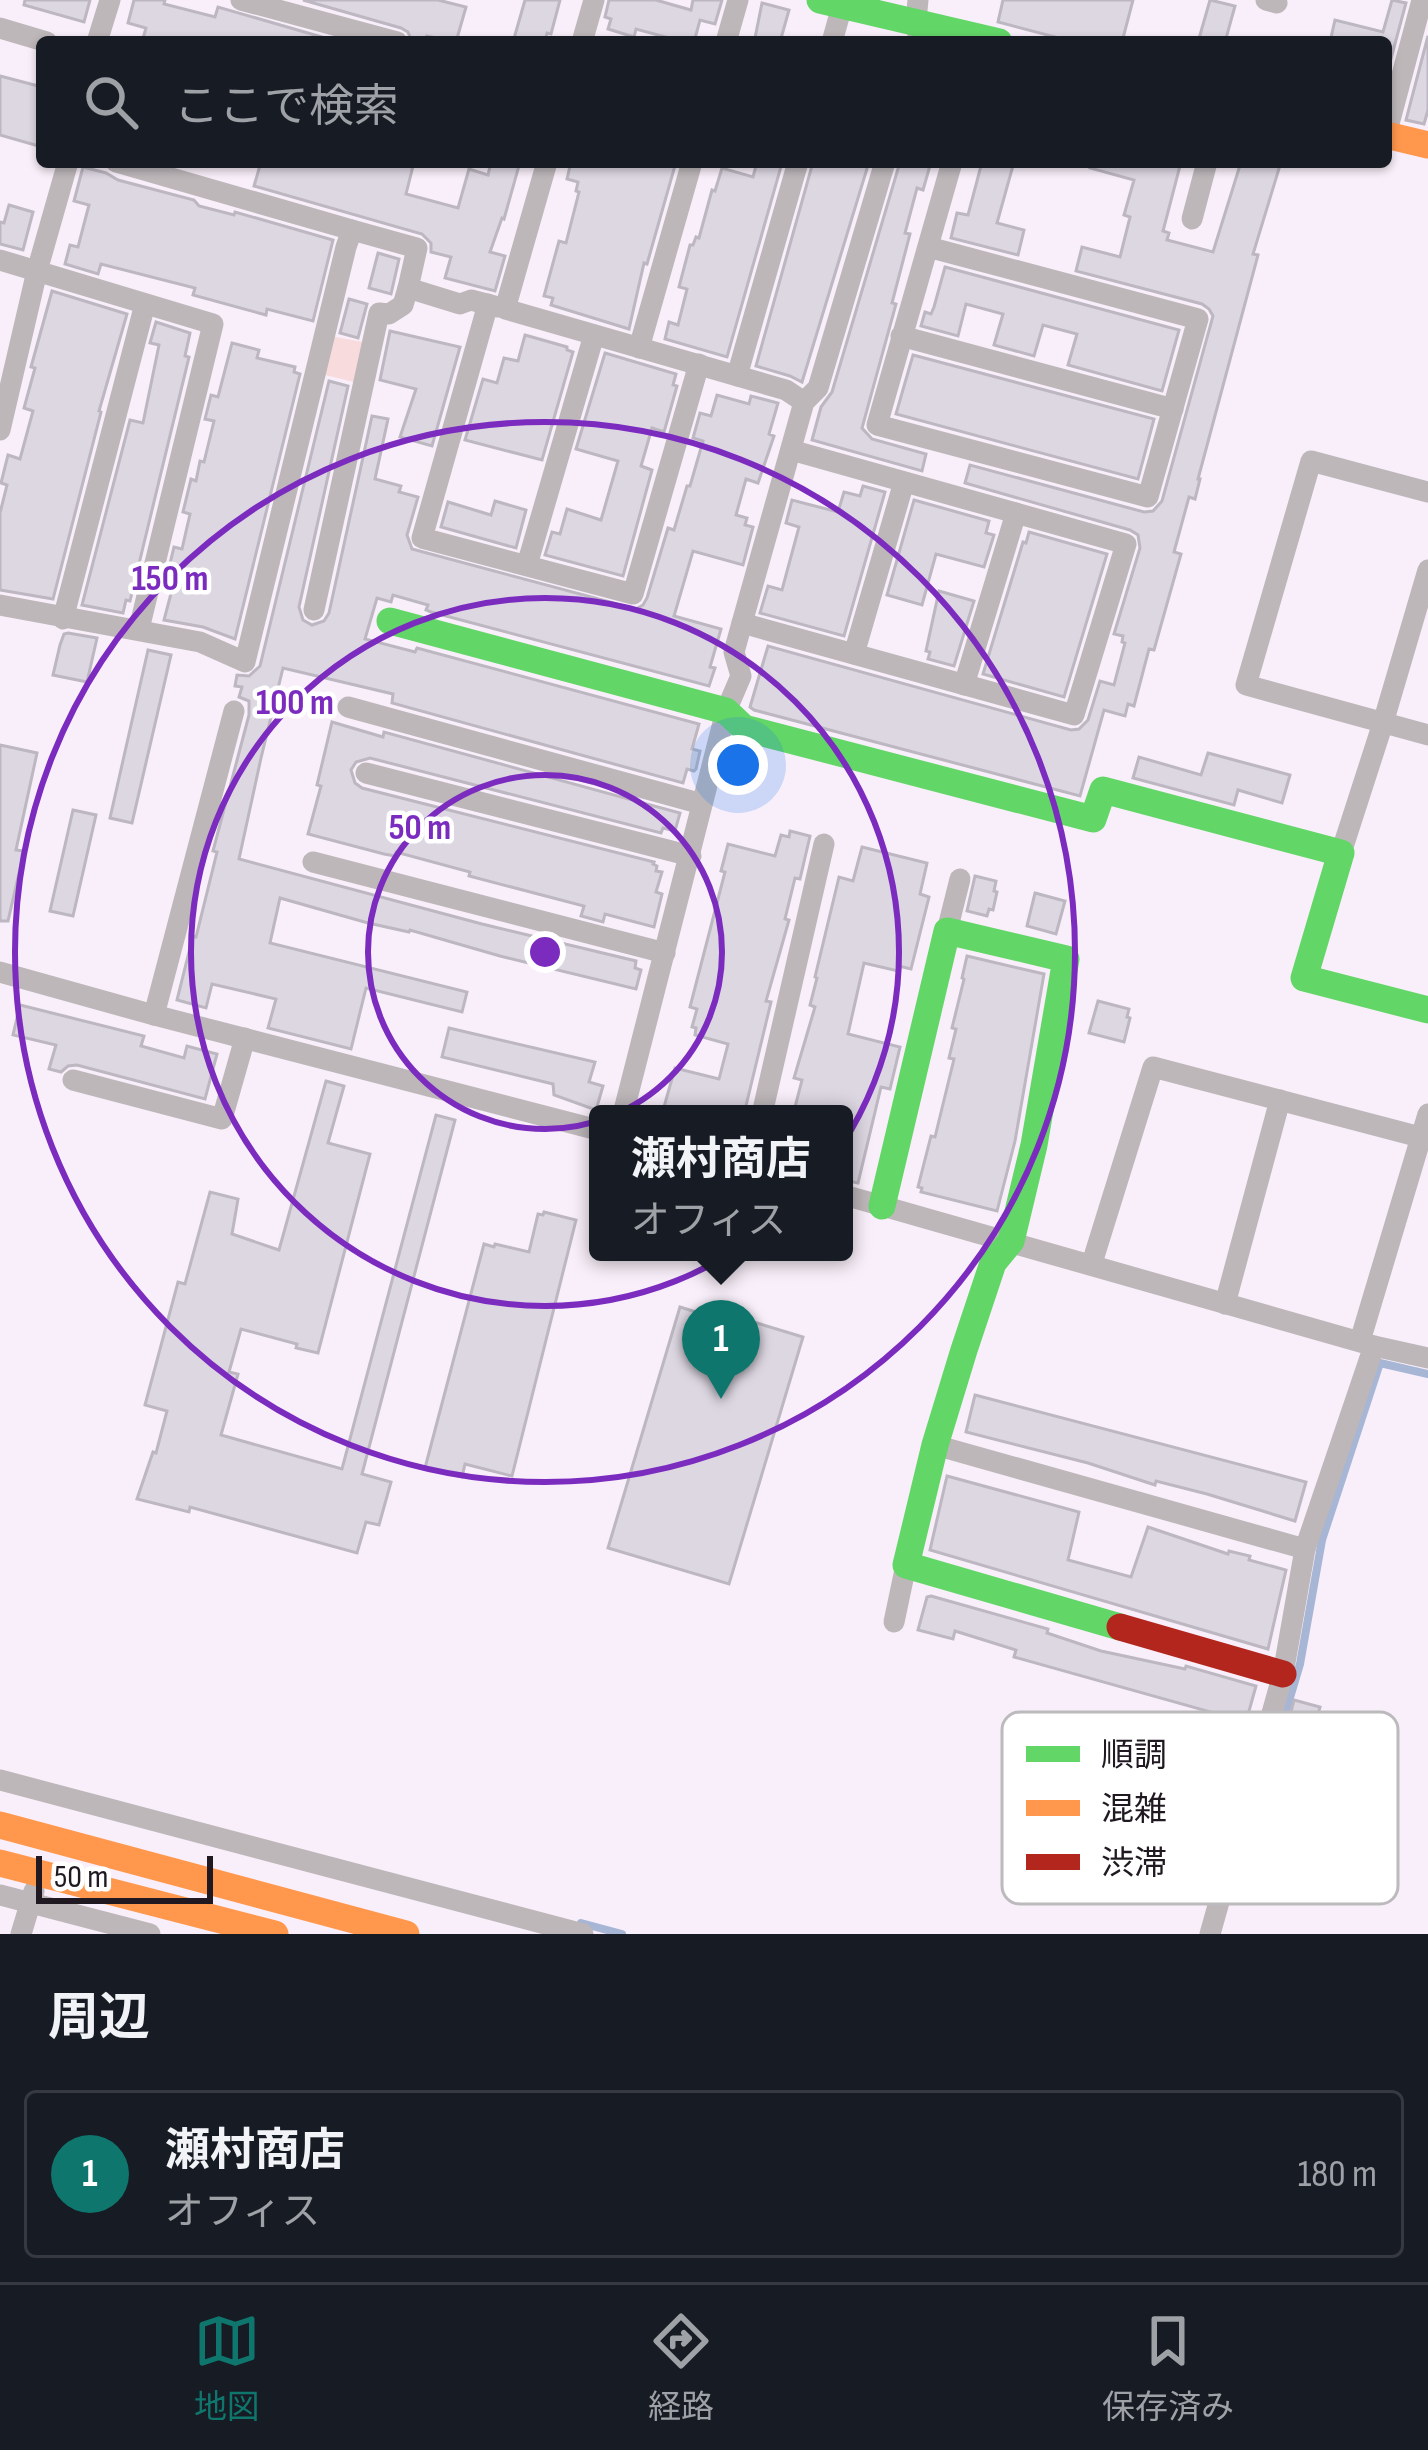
<!DOCTYPE html>
<html lang="ja">
<meta charset="utf-8">
<style>
:root{--surface:#171b24;--page:#20242c;--text:#f1f3f6;--muted:#9ea1a6;--line:#363941;--accent:#0f766e}
body{margin:0;font-family:"Sofia Sans Condensed","Noto Sans JP",sans-serif;background:var(--page);color:var(--text)}
.scale{position:absolute;left:36px;bottom:30px;width:177px;box-sizing:border-box;padding-left:12px;border:6px solid #201921;border-top:0;font-size:33px;line-height:42px;white-space:nowrap;color:#201921;-webkit-text-stroke:9px #fff;paint-order:stroke}
.you{position:absolute;left:738px;top:765px;width:42px;height:42px;margin:-30px;border:9px solid #fff;border-radius:50%;background:#1a73e8;box-shadow:0 0 0 18px #1a73e833}
.badge{display:grid;place-items:center;width:78px;height:78px;border-radius:50%;background:var(--accent);color:#fff;font-size:39px;font-weight:700}
.pin{position:absolute;translate:-50% -99px;filter:drop-shadow(0 3px 6px #0008)}
.pin::after{content:'';position:absolute;top:63px;width:42px;height:36px;background:inherit;clip-path:polygon(0 0,100% 0,50% 100%)}
.popup{position:absolute;left:589px;top:1105px;width:264px;height:156px;box-sizing:border-box;display:grid;place-content:center;border-radius:12px;background:var(--surface);filter:drop-shadow(0 3px 9px #0005);font-size:39px;white-space:nowrap;color:var(--muted)}
.popup b{font-size:45px;color:var(--text)}
.popup::after{content:'';position:absolute;left:50%;top:100%;margin-left:-24px;border:24px solid transparent;border-top-color:var(--surface)}
.list{margin:0;padding:0;list-style:none}
h2{display:flex;justify-content:space-between;align-items:center;height:156px;margin:0;padding:0 48px;font-size:51px}
h2 small{font-size:39px;font-weight:400;color:var(--muted)}
.list li{display:grid;grid-template-columns:78px 1fr auto;gap:36px;align-items:center;box-sizing:border-box;height:168px;margin:0 24px 24px;padding:0 24px;border:3px solid var(--line);border-radius:12px}
.list b{display:block;font-size:45px;white-space:nowrap}
.list p{margin:0;font-size:39px;white-space:nowrap;color:var(--muted)}
.list em{font-size:39px;font-style:normal;color:var(--muted)}
.icon{flex:none;width:66px;height:66px;fill:none;stroke:currentColor;stroke-width:2;stroke-linecap:round;stroke-linejoin:round}
.map{position:relative;flex:none;width:1428px;height:1934px;overflow:hidden}
.search{position:absolute;background:var(--surface);box-shadow:0 3px 9px #0004;left:36px;right:36px;top:36px;height:132px;display:flex;align-items:center;gap:30px;box-sizing:border-box;padding:0 42px;border-radius:12px;color:var(--muted);font-size:45px}
.sheet{height:348px;background:var(--surface)}
nav{display:flex;justify-content:space-around;align-items:center;box-sizing:border-box;height:168px;border-top:3px solid var(--line);background:var(--surface);font-size:33px;color:var(--muted)}
nav a{display:grid;justify-items:center;gap:6px}
nav .on{color:var(--accent)}
.map>svg:first-child{display:block}
.green{fill:#f8dbdd}
.lines{fill:none;stroke-linecap:round;stroke-linejoin:round}
.stream{stroke:#a7b6d4;stroke-width:8}
.building{fill:#ddd7e2;stroke:#bcb7c1;stroke-width:3}
.street{stroke:#bdb7ba;stroke-width:21}
.fast{stroke:#63d668;stroke-width:27}
.slow{stroke:#ff974d;stroke-width:27}
.jam{stroke:#b3261e;stroke-width:27}
.ring{fill:none;stroke:#7b2cbf;stroke-width:6}
.key{fill:#fff;stroke:#bcbabc;stroke-width:3}
.key-label{font-size:33px;fill:#201921}
.centre{fill:#7b2cbf;stroke:#fff;stroke-width:6}
.ring-label{font-size:36px;text-anchor:middle;font-weight:bold;fill:#7b2cbf;stroke:#fff;stroke-width:9;stroke-linejoin:round;paint-order:stroke}
</style>
<div class="map">
<svg width="1428" height="1934" viewBox="0 0 1428 1934">
<rect width="100%" height="100%" fill="#f9effa"/>
<path class="green" d="M330,336l33,6 -9,40 -33,-8z"/>
<g class="lines">
<g class="stream">
<path d="M1247,1842l53,-178 22,-124 58,-177 48,11"/>
<path d="M581,1923l41,11"/>
</g>
</g>
<g class="building">
<path d="M25,0h65l-6,22 -60,-17z"/>
<path d="M134,0h31l-1,4 51,13 3,-10 121,35h-197l4,-14 -18,-5z"/>
<path d="M303,0h135l28,7 -10,35 -29,-6v6h-15l-4,-10 -7,-4z"/>
<path d="M525,0h35l-9,34 -4,-1 -2,9h-32z"/>
<path d="M609,0h47l35,10 2,-10h29l-7,24 -15,-4 -6,22h-10l-48,-13 -2,8 -26,-8 3,-10 -6,-2z"/>
<path d="M1003,0h130l-11,42h-48l-76,-20z"/>
<path d="M1210,0l25,6 -10,36h-27z"/>
<path d="M1392,0l14,3 -20,74v-35h-56l5,-22 48,12z"/>
<path d="M762,3l27,7 -9,32 -25,-4z"/>
<path d="M1428,36v74l-4,14 -18,-4z"/>
<path d="M0,76l42,11v60l-42,-12z"/>
<path d="M261,162h153l-8,32 52,14 11,-39 19,6 3,-13h29l-16,57 -2,-1 -12,34 15,4 -10,35 -50,-13 6,-21 -20,-5v-9l-9,-9 -168,-48z"/>
<path d="M571,162h105l-29,102 -3,-1 -15,66 -78,-24 2,-7 -9,-2 15,-55 7,2 13,-51 -3,-1 2,-9 -11,-3z"/>
<path d="M757,162l25,1 -55,194 -62,-18 4,-17 9,3 9,-36 -8,-2 11,-42h3l3,-8 3,1 13,-48 3,1 7,-23 31,9z"/>
<path d="M813,162h56l-67,220 -12,-6 -34,-10z"/>
<path d="M900,162h31l-8,28 -6,-2 -12,45 5,1 -18,69 4,1 -34,124 10,11 54,15 -4,17 -110,-31 9,-33 11,-15z"/>
<path d="M982,162h32l-17,61 27,7 -6,25 -67,-17 6,-25 11,2z"/>
<path d="M1091,162h90l-18,69 6,2 -2,7 46,12 28,-90h40l-28,92 5,1 -60,224h2l-5,20 -6,-2 -15,55 7,2 -27,96 -5,-1 -15,57 -6,-2 -3,12 -21,-6 -24,86 -326,-86 -4,-3 18,-61 303,84 8,-1 9,-9 12,-39 14,4 11,-42 -3,-1 1,-6 -9,-2 26,-86 -2,-13 -8,-5 -165,-47 5,-18 174,47 9,-1 9,-10 51,-185 -4,-7 -7,-5 -126,-33 6,-24 38,10 10,-40 -6,-2 10,-35 -44,-12z"/>
<path d="M83,167l23,6 12,7 76,20 5,6 35,9 1,-3 98,28 -20,81 -46,-12 -1,6 -73,-20 2,-7 -94,-24 -3,10 -33,-10 5,-19 8,2 11,-42 -15,-4z"/>
<path d="M9,205l24,7 -10,38 -23,-6v-22l4,1z"/>
<path d="M378,253l21,6 -8,35 -22,-6z"/>
<path d="M945,267l234,63 -17,61 -94,-26 9,-31 -34,-9 -9,31 -40,-11 9,-31 -37,-10 -8,32 -37,-10 4,-14 6,2 3,-7z"/>
<path d="M52,291l75,23 -28,97 2,1 -48,187 -53,-9v-77l7,-28 -6,-2 7,-28 12,4 13,-48 -9,-3 11,-40 -4,-1z"/>
<path d="M349,299l18,5 -9,34 -18,-5z"/>
<path d="M156,322l34,11 -5,23 4,1 -59,244 -4,-1 -3,13 -41,-8 48,-185 13,3 16,-78 -9,-2z"/>
<path d="M390,331l70,16 -28,99 -32,-9 16,-48 -36,-9z"/>
<path d="M525,335l42,12v3l6,2 -31,108 -77,-20 18,-61 14,4 7,-25 14,3z"/>
<path d="M232,343l27,7 -2,8 38,9 -1,5 6,2 -65,265 -32,-12 -39,-7 9,-34 -8,-2 9,-37 8,2 8,-35 -7,-2 8,-33 5,2 4,-20 4,1 10,-41 -9,-2 6,-24 7,2z"/>
<path d="M605,353l71,21 -3,11 4,1 -13,46 -12,-4 -11,38 11,4 -29,106 -78,-21 7,-23 8,2 7,-25 34,11 17,-59 -42,-12z"/>
<path d="M913,355l241,64 -16,60 -242,-65z"/>
<path d="M329,381l19,5 -49,221 4,13 9,5 12,-4 5,-8 43,-197 16,3 -13,60 26,7 -2,6 19,5 -11,38 5,14 224,60 7,-4 4,-7 21,-70 6,2 13,-44h3l13,-45 -10,-3 7,-25 11,3 6,-21 32,9 2,-8 27,7 -9,31 5,2 -16,47 -12,-4 -10,36 11,3 -2,7 8,2 -10,38 -50,-14 -19,65 47,13 -11,38 5,1 -6,18 -278,-74 -5,-2 2,-5 -35,-10 -2,7 -14,-4 -12,41 50,13 2,-4 282,76 -7,25 8,2 -4,18 -2,2 -7,-2 -4,14 -291,-80 1,-9 -110,-26 -22,90 -22,101 243,65 154,37 -1,7 6,2 -5,19 -136,-33 -90,-26 -1,2 -41,-9 -88,-25 -10,45 197,49 -5,20 -96,-24 -15,61 -83,-21 8,-29 -64,-15 -6,24 -29,-8 16,-64 3,1 21,-85 -4,-1 36,-136v-14l-10,-4 3,-10 -7,-1 2,-11 12,1 11,-10z"/>
<path d="M863,486l22,6 -41,144 -84,-23 8,-27 14,4 17,-63 -13,-4 6,-23 46,12 6,-20 16,4z"/>
<path d="M914,500l75,21 -3,12 8,2 -10,32 -48,-13 -14,51 -35,-10z"/>
<path d="M495,501l31,9 -10,38 -75,-21 7,-25 43,13z"/>
<path d="M1029,532l78,22 -43,143 -81,-23 40,-132 3,1z"/>
<path d="M939,591l35,10 -20,65 -26,-7 2,-7 -4,-1z"/>
<path d="M68,633l29,5 -10,44 -34,-7 7,-30 4,-11z"/>
<path d="M148,650l23,5 -39,168 -22,-5z"/>
<path d="M332,722l51,15 1,-5 296,81 -5,18 -12,-3 -2,5 -291,-75 -14,4 -5,8 4,13 7,5 292,74 -1,2 4,2 -1,5 6,1 -6,20 6,2 -8,33 -49,-13 -2,8 -22,-6 3,-10 -115,-30 1,-4 -74,-20 -1,4 -11,-2 -76,-20 13,-48 -4,-1z"/>
<path d="M0,745l37,8 -21,97 8,1 -16,70h-8z"/>
<path d="M1208,753l82,22 -8,28 -44,-13 -4,15 -101,-27 6,-21 62,18z"/>
<path d="M73,810l23,5 -23,101 -23,-5z"/>
<path d="M790,831l20,5 -10,43 -5,-1 -10,41 4,1 -23,81 5,1 -27,112h-82l13,-46 44,11 9,-35 -33,-9 1,-7 -4,-1 5,-18 -7,-2 35,-135 -4,-1 7,-27 47,12 6,-21 8,2z"/>
<path d="M862,847l65,16 -7,31 9,3 -18,72 -12,-3 -1,5 -34,-8 -16,71 52,13 -10,42 -9,-2 -23,96 -14,-3v-66h-39l-11,-3 8,-31 -8,-2 21,-71 -5,-2 7,-27 -2,-1 24,-100 14,4z"/>
<path d="M975,876l21,5 -2,10 3,1 -4,18 -4,-1 -2,7 -20,-5z"/>
<path d="M1035,893l30,8 -9,33 -29,-8z"/>
<path d="M967,956l77,18 -29,167 -18,70 -76,-19 1,-4 -4,-1 13,-51 4,1 19,-78 -5,-1 7,-29 -4,-1 12,-49 -2,-1z"/>
<path d="M1098,1001l31,8 -2,8 3,1 -6,24 -35,-9z"/>
<path d="M20,1005l124,31 -3,10 43,12 3,-12 30,8 -12,45 -128,-34 -9,1 -7,6 -12,-3 7,-24 -43,-10z"/>
<path d="M449,1028l146,34 -6,20 14,4 -7,24 -42,-15 -1,-11 -111,-27z"/>
<path d="M326,1081l18,5 -16,57 42,11 -52,199 -22,-5 1,-4 -56,-15 -12,43 9,2 -17,61 121,34 94,-354 19,5 -93,354 29,8 -12,43 -13,-3 -9,31 -167,-46 -1,5 -52,-13 16,-47 3,1 11,-42 -22,-6 33,-123 7,2 25,-92 28,7 -6,35 47,16z"/>
<path d="M544,1212l32,8 -64,256 -47,-12 -3,13 -37,-9 59,-224 10,3 1,-3 34,8 9,-38 5,1z"/>
<path d="M680,1307l32,10 2,-7 89,27 -74,247 -121,-36z"/>
<path d="M975,1395l331,87 -11,39 -88,-27 -51,-13 -1,4 -67,-22 -122,-31z"/>
<path d="M947,1476l132,36 -11,48 63,17 17,-50 80,27 1,-3 21,5 -1,4 37,10 -18,79 -338,-99z"/>
<path d="M931,1596l117,33 -1,4 54,18 84,18 1,-3 70,20 -10,36 -232,-65 2,-7 -61,-19 -2,8 -35,-9 9,-33z"/>
<path d="M1294,1700l26,7 -8,29 -25,-7z"/>
</g>
<g class="lines">
<g class="street">
<path d="M241,0l156,42"/>
<path d="M918,0l-2,21 3,21"/>
<path d="M1266,0l11,3"/>
<path d="M0,28l47,14"/>
<path d="M97,42l13,-42"/>
<path d="M582,42l12,-42"/>
<path d="M726,42l12,-42"/>
<path d="M832,42l10,-36"/>
<path d="M1386,135l36,-135"/>
<path d="M547,162l-42,147 281,81 18,12"/>
<path d="M1192,219l15,-57"/>
<path d="M352,230l65,18 -9,40 52,16 11,-4 27,7"/>
<path d="M928,247l270,72 -50,178 -271,-72 75,-263"/>
<path d="M0,260l213,64 -74,305"/>
<path d="M488,304l-66,234 211,56 66,-230"/>
<path d="M901,336l272,73"/>
<path d="M639,348l53,-186"/>
<path d="M737,376l61,-214"/>
<path d="M0,430l37,-159 31,-109"/>
<path d="M1428,492l-117,-31 -65,224 182,50"/>
<path d="M527,565l67,-230"/>
<path d="M0,605l200,37 45,20 101,-415 6,-17 -236,-68"/>
<path d="M314,610l65,-297 10,1 14,-9 5,-17"/>
<path d="M63,619l82,-315"/>
<path d="M742,623l332,92 52,-171 -335,-94"/>
<path d="M854,654l50,-172"/>
<path d="M964,685l52,-172"/>
<path d="M348,707l354,97"/>
<path d="M366,773l325,83"/>
<path d="M1341,853l42,-130 45,-153"/>
<path d="M313,862l352,91"/>
<path d="M947,931l13,-52"/>
<path d="M0,972l154,43 444,115"/>
<path d="M154,1015l80,-304"/>
<path d="M73,1080l149,39 23,-81"/>
<path d="M623,1114l103,-403 15,-35 -7,-24 8,-29 62,-221 14,-14 67,-226"/>
<path d="M762,1114l62,-270"/>
<path d="M844,1195l530,151 54,12"/>
<path d="M1092,1263l61,-196 267,70"/>
<path d="M1225,1304l55,-204"/>
<path d="M1360,1341l68,-227"/>
<path d="M935,1445l370,104"/>
<path d="M894,1622l12,-57"/>
<path d="M0,1780l583,154"/>
<path d="M0,1895l150,39"/>
<path d="M21,1934l13,-43"/>
<path d="M1210,1934l73,-260 22,-125 69,-203"/>
</g>
<g class="fast">
<path d="M820,0l179,42"/>
<path d="M390,621l336,90 18,17 349,91 10,-29 238,63 -37,125 124,32"/>
<path d="M882,1206l65,-275 119,28 -32,186 -23,96 -18,22 -29,87 -29,95 -29,120 214,62"/>
</g>
<g class="slow">
<path d="M1386,135l42,10"/>
<path d="M0,1825l406,109"/>
<path d="M0,1863l275,71"/>
</g>
<path class="jam" d="M1120,1627l163,47"/>
</g>
<g class="ring">
<circle cx="545" cy="952" r="177"/>
<circle cx="545" cy="952" r="354"/>
<circle cx="545" cy="952" r="530"/>
</g>
<rect x="1002" y="1712" width="396" height="192" rx="18" class="key"/>
<rect x="1026" y="1746" width="54" height="16" fill="#63d668"/>
<rect x="1026" y="1800" width="54" height="16" fill="#ff974d"/>
<rect x="1026" y="1854" width="54" height="16" fill="#b3261e"/>
<g class="key-label">
<text x="1101" y="1766">順調</text>
<text x="1101" y="1820">混雑</text>
<text x="1101" y="1874">渋滞</text>
</g>
<circle cx="545" cy="952" r="18" class="centre"/>
<g class="ring-label">
<text x="170" y="590">150 m</text>
<text x="295" y="714">100 m</text>
<text x="420" y="839">50 m</text>
</g>
</svg>
<div class="scale">50 m</div>
<div class="you"></div>
<div class="pin badge" style="left:721px;top:1399px">1</div>
<div class="popup"><b>瀬村商店</b>オフィス</div>
<div class="search"><svg class="icon" aria-label="search" viewBox="0 0 24 24"><circle cx="10" cy="10" r="6"/><path d="M15 15l6 6"/></svg>ここで検索</div>
</div>
<section class="sheet">
<h2>周辺<small></small></h2>
<ul class="list">
<li><span class="badge">1</span><div><b>瀬村商店</b><p>オフィス</p></div><em>180 m</em></li>
</ul>
</section>
<nav>
<a class="on"><svg class="icon" aria-label="map" viewBox="0 0 24 24"><path d="M3 6l6-2 6 2 6-2v14l-6 2-6-2-6 2zM9 4v14M15 6v14"/></svg>地図</a>
<a><svg class="icon" aria-label="directions" viewBox="0 0 24 24"><path d="M12 3l9 9-9 9-9-9zM9 14v-3h6M13 9l2 2-2 2"/></svg>経路</a>
<a><svg class="icon" aria-label="saved" viewBox="0 0 24 24"><path d="M7 4h10v16l-5-4-5 4z"/></svg>保存済み</a>
</nav>
